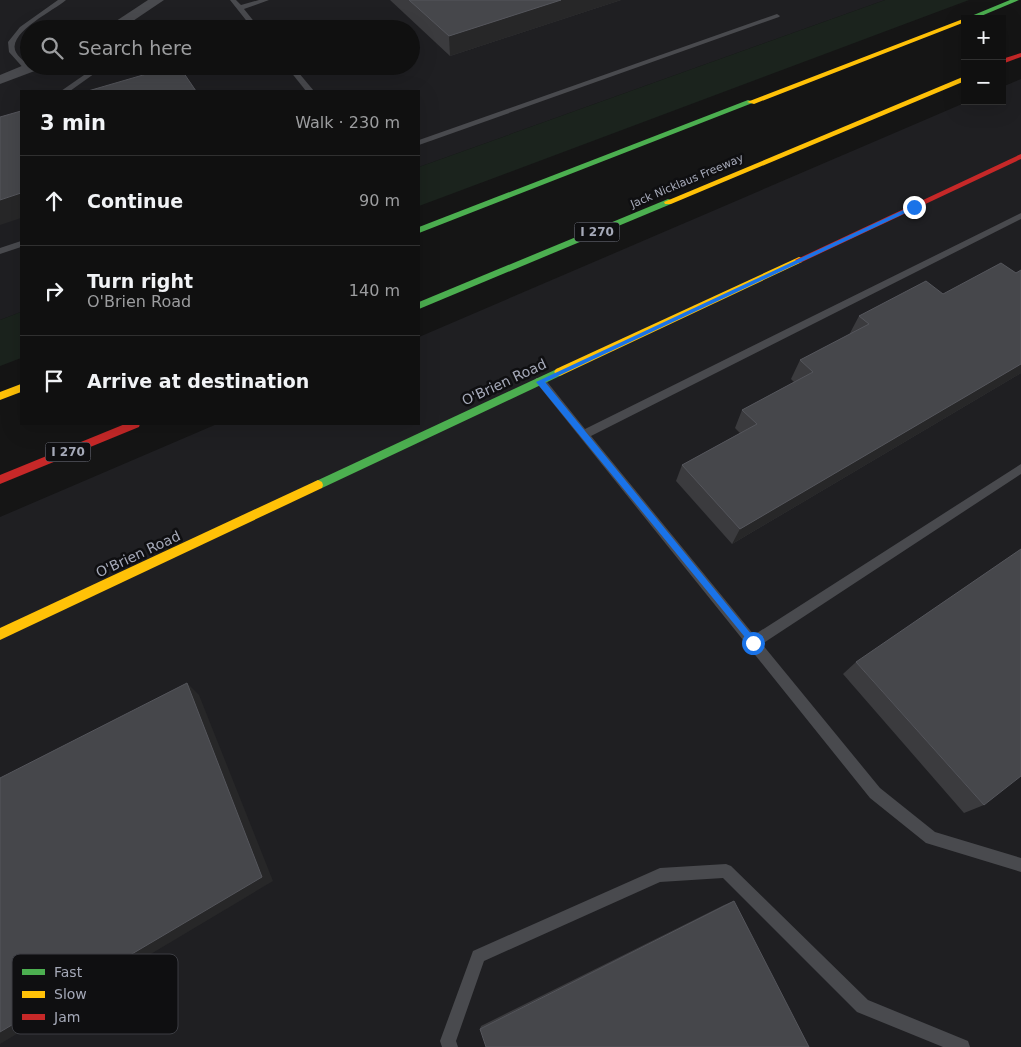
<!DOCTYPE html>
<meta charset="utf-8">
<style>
:root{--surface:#101010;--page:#1e1e1e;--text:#f1f3f6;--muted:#9c9d9f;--line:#303030}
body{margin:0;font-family:"DejaVu Sans",sans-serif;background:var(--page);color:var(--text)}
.controls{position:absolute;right:15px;top:15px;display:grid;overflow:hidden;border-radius:0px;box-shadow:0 5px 20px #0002}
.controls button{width:45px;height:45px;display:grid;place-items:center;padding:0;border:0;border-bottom:1px solid var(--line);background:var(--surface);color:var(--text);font:25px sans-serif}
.stop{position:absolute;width:15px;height:15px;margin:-11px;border:4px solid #1a73e8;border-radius:50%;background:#fff}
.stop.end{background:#1a73e8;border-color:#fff;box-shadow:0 1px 5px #0008}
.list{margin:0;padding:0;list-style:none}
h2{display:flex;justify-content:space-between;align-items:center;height:65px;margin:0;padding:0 20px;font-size:21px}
h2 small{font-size:16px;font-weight:400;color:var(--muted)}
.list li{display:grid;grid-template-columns:32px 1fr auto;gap:15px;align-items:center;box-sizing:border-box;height:90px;padding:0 20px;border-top:1px solid var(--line)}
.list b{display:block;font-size:19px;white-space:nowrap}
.list p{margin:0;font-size:16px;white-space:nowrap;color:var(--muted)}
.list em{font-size:16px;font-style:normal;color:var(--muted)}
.icon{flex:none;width:28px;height:28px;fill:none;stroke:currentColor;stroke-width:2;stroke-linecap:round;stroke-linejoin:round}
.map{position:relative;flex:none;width:1021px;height:1047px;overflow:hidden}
.search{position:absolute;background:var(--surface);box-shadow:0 5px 20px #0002;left:20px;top:20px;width:400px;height:55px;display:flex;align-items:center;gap:12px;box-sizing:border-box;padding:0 18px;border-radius:28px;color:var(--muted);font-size:19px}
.panel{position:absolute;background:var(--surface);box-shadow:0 5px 20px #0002;left:20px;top:90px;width:400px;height:335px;border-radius:0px}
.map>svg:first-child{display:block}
.built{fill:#1f1f22;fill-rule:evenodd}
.green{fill:#1b231d}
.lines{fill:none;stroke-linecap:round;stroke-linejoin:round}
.lane{fill:#494a4e;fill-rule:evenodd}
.street{fill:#494a4e;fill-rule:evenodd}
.fast{fill:#4caf50;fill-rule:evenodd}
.slow{fill:#ffc107;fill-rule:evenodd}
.jam{fill:#c62828;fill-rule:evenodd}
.wall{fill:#3b3b3e}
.shaded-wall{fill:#272728}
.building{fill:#46474b;stroke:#55565c}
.route{fill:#1a73e8}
.labels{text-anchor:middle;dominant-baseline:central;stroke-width:5;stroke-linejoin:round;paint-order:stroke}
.far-street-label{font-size:11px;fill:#a5a9b8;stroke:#0f0f11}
.shield{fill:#0f0f11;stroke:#787b86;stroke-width:1}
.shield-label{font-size:12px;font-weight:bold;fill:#a5a9b8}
.street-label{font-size:14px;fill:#a5a9b8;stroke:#0f0f11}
.key{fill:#0f0f11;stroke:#3c3d43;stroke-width:1}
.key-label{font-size:14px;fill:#a5a9b8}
</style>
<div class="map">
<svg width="1021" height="1047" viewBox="0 0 1021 1047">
<rect width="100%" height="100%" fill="#151515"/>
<g class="built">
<path d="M0,0h885l-466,167v-76h-398v221l-21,8zM29,29h382v37h-382z"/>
<path d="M1021,79v968h-1021v-530l217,-93h202v-87l550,-236h33v-14z"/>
</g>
<g class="green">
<path d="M885,0h84l-550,206v-39z"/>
<path d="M21,312v46l-21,8v-46z"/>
</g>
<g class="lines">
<g class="lane">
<path d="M58,0h8c-11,10 -56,31 -51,50 2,7 13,14 18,19l-7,2 -17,-19 -1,-10 12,-15z"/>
<path d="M230,0h6l5,5 18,-5h10l-25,9 16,20h-7z"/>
<path d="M777,14l3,2 -1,1 -360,128v-5z"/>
<path d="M97,66h8l-35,25h-9z"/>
<path d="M286,66h7l21,25h-8z"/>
<path d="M1021,213v6l-430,217 163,199 267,-171v10l-259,170 118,144 55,44 86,26v14l-95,-29 -56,-45 -335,-417 1,-3h8l41,51z"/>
<path d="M21,241v6l-21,7v-6z"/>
<path d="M726,864l5,2 137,134 100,41 2,6h-27l-86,-35 -134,-134 -63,4 -176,79 -28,80 2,6h-16l-2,-6 33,-90 187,-83z"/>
</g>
<g class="street">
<path d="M148,0h16l-43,29h-17z"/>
<path d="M29,63v3h13l-2,3 -40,15v-9z"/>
</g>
<g class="fast">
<path d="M1010,0h9l-45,19h-9v1l-1,-1z"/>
<path d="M748,100l7,2 -336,131v-6z"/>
<path d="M668,199l3,1v4l-252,105v-7z"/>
<path d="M559,368l3,1 2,3 -2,3 -240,113h-8l-1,-3 1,-3z"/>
</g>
<g class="slow">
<path d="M963,19h5h-3v3l-211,82 -7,-2z"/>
<path d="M965,76v5l-294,123h-6l-1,-2z"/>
<path d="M799,257l3,1v4l-240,113 -3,1 -5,-4 2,-3z"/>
<path d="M21,384v8l-21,8v-8z"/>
<path d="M318,480l4,2 1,3 -1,3 -322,152v-12z"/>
</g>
<g class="jam">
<path d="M1021,53v4l-19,7v-5z"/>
<path d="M1021,154v5l-219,103 -3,1 -4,-3z"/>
<path d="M125,424h15l-1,3 -139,57v-9z"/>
</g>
</g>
<g class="wall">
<path d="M390,0h231l-171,56z"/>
<path d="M1021,270v103l-289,171 -56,-63 6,-16 58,-32 -5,-5 7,-18 52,-28 -3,-3 9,-19 49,-25 10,-19 84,-22 73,-21z"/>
<path d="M856,662l128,143 -20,8 -121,-139z"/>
<path d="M734,901l-254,128 1,-3 243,-121z"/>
</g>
<g class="shaded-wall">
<path d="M561,0h60l-171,56 -1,-20z"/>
<path d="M21,193v25l-21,7v-25z"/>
<path d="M1021,364v9l-289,171 8,-15z"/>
<path d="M187,683l12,12 74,186 -273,163v-12z"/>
</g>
<g class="building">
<path d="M409,0h152l-112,36z"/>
<path d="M174,66h5l17,25h-108z"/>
<path d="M21,111v82l-21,7v-83z"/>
<path d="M1001,263l15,10 5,-3v94l-281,165 -58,-64 75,-41 -15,-14 71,-38 -13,-12 69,-36 -10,-8 67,-35 17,13z"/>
<path d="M1021,549v227l-37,29 -128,-143z"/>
<path d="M187,683l75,194 -262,155v-254z"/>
<path d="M734,901l75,146h-323l-6,-18z"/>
</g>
<path class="route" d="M914,205l2,3 -371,174 211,258 1,3 -4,4 -217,-265z"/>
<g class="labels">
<g class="far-street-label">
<text transform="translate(687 181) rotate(-23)">Jack Nicklaus Freeway</text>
</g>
<g class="shield">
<rect x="574.5" y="222.5" width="45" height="19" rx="4"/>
<rect x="45.5" y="442.5" width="45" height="19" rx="4"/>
</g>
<g class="shield-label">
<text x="597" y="232">I 270</text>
<text x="68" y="452">I 270</text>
</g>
<g class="street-label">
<text transform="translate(504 382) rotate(-25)">O'Brien Road</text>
<text transform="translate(138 554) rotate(-25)">O'Brien Road</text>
</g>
</g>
<rect x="12" y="954" width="166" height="80" rx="8" class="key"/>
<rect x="22" y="969" width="23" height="6" fill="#4caf50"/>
<rect x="22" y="991" width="23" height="7" fill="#ffc107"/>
<rect x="22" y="1014" width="23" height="6" fill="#c62828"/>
<g class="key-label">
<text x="54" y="977">Fast</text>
<text x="54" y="999">Slow</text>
<text x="54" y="1022">Jam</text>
</g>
</svg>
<div class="controls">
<button>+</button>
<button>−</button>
</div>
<div class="stop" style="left:753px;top:643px"></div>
<div class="stop end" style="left:914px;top:207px"></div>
<div class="search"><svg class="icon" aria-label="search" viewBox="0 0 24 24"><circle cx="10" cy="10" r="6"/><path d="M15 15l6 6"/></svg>Search here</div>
<section class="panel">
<h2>3 min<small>Walk · 230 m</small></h2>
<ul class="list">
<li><svg class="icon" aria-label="ahead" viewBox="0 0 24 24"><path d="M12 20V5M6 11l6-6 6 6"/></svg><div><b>Continue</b></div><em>90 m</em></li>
<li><svg class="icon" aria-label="right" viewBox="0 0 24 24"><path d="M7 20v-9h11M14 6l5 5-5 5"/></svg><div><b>Turn right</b><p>O'Brien Road</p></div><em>140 m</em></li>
<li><svg class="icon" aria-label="arrive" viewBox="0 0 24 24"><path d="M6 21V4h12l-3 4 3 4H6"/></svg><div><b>Arrive at destination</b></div></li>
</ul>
</section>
</div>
